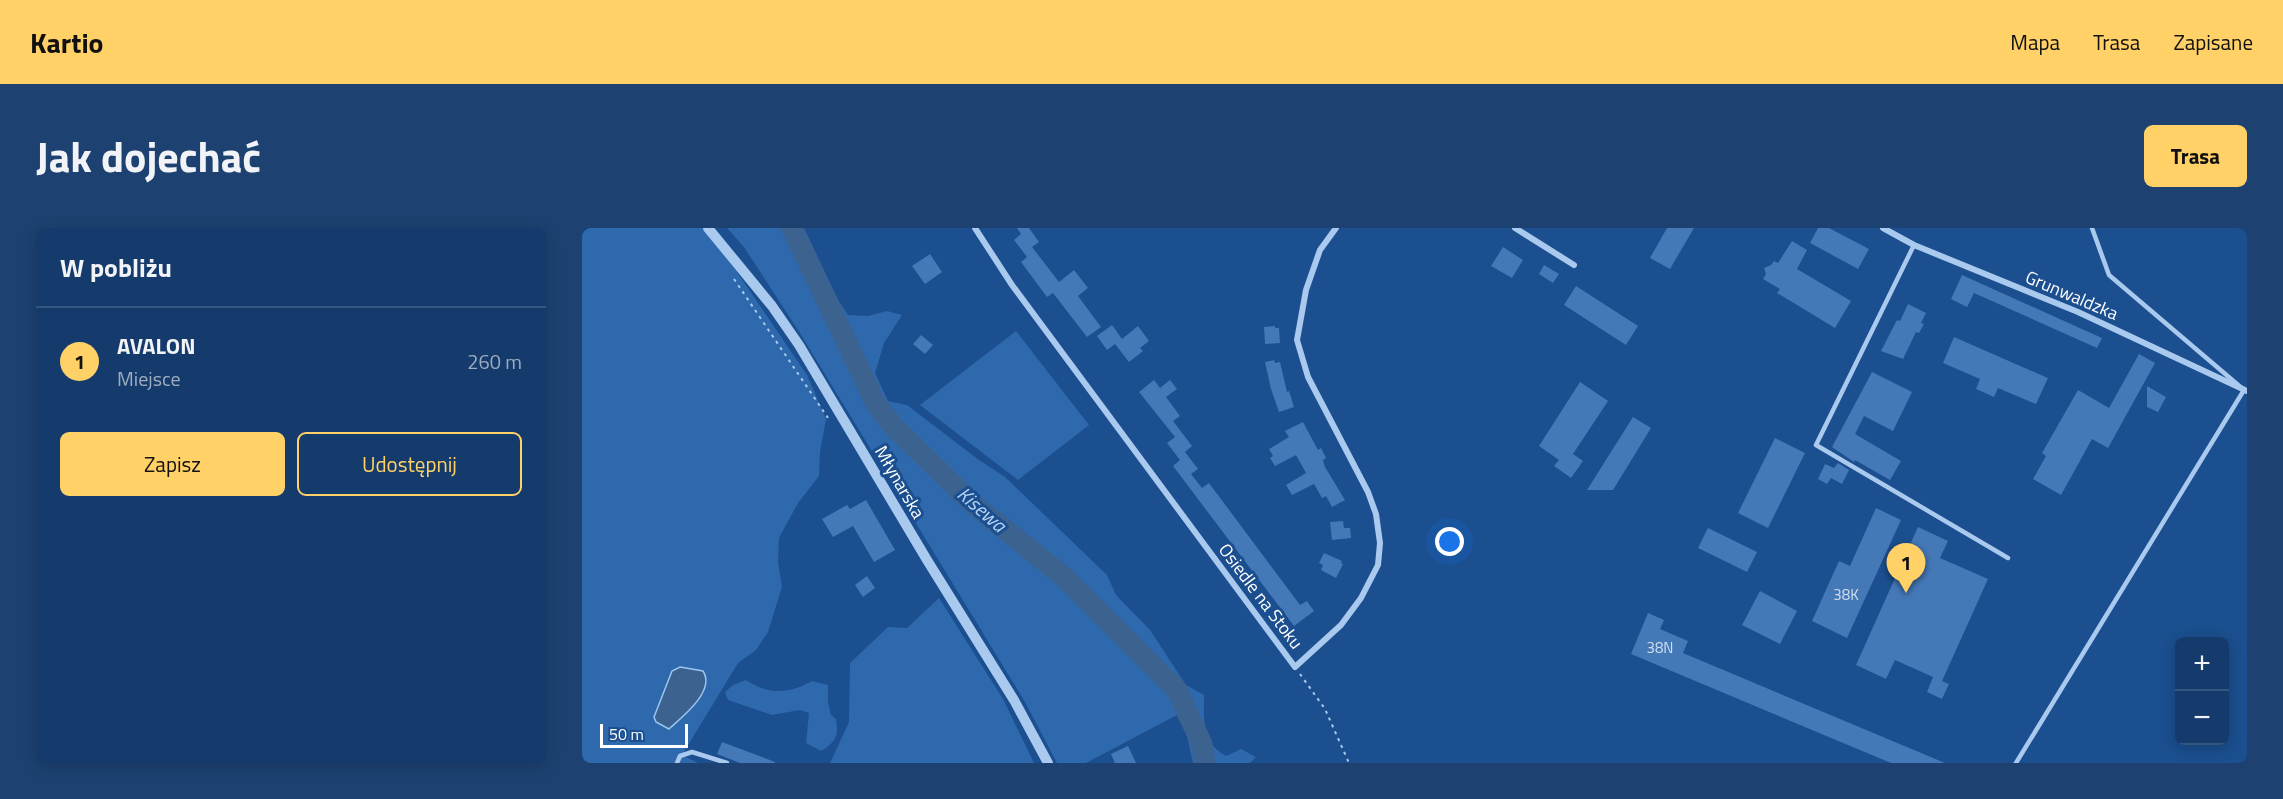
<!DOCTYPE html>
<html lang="pl">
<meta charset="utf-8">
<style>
:root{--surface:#143b6b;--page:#1d4271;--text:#f1f3f6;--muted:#9dadc1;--line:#33557e;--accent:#ffd166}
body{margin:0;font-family:"Titillium Web",sans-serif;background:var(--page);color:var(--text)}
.controls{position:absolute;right:18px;bottom:18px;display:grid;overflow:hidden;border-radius:9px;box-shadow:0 3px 15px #0003}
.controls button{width:54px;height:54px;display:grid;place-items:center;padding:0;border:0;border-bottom:2px solid var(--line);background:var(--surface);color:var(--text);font:30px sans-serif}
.scale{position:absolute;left:18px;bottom:15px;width:88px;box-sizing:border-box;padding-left:6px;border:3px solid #fff;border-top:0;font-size:16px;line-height:21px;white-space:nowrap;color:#fff;-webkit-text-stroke:4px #1b4f8f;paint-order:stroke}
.you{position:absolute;left:868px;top:314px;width:21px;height:21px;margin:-15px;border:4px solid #fff;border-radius:50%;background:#1a73e8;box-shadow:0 0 0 9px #1a73e833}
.badge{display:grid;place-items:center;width:39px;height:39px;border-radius:50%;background:var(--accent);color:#111;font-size:20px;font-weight:700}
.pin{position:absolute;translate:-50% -50px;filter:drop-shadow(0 2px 3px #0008)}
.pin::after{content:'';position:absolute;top:32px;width:21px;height:18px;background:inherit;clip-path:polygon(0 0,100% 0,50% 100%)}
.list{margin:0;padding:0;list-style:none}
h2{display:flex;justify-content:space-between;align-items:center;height:78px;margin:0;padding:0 24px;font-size:26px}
h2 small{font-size:20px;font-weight:400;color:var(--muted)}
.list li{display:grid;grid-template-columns:39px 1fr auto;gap:18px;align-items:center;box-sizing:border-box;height:108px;padding:0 24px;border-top:2px solid var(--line)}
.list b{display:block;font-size:22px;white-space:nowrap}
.list p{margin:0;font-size:20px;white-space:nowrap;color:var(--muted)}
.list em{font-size:20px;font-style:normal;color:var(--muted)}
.actions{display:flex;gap:12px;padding:18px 24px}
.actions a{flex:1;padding:14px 0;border:2px solid var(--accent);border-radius:9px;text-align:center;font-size:21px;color:var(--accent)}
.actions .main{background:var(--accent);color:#111}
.map{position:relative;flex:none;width:1665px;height:535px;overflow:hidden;border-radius:9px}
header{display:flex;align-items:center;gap:36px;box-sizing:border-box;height:84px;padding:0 30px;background:var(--accent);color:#111}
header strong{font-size:28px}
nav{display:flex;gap:33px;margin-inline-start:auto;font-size:21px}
.intro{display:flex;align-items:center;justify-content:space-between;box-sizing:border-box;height:144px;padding:0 36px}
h1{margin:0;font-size:42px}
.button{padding:15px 27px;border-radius:9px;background:var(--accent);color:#111;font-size:21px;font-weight:700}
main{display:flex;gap:36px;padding:0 36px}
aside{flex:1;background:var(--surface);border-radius:9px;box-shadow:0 3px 15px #0003}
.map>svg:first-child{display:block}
.green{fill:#2e69ad}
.water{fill:#3c6290;stroke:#9cc4f0;stroke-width:1.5}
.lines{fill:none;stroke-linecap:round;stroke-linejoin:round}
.river{stroke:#3c6290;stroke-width:21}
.building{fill:#4478b7}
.path{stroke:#a9c9ee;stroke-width:2;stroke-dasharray:3 4.5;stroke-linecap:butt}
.service{stroke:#a9c9ee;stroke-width:4.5}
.minor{stroke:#a9c9ee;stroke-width:6}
.tertiary{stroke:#a9c9ee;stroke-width:10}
.labels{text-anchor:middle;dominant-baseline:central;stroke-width:6;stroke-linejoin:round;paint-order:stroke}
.number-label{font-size:15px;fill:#d0dded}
.street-label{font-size:18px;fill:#fff;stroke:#1b4f8f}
.water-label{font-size:20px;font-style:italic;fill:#b5d3f5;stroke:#1b4f8f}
</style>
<header>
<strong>Kartio</strong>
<nav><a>Mapa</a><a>Trasa</a><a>Zapisane</a></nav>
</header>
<div class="intro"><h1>Jak dojechać</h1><a class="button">Trasa</a></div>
<main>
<aside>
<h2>W pobliżu<small></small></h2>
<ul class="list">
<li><span class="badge">1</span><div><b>AVALON</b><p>Miejsce</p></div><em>260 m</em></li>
</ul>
<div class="actions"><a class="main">Zapisz</a><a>Udostępnij</a></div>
</aside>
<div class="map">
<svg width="1665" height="535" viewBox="0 0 1665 535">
<rect width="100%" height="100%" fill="#1b4f8f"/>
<g class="green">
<path d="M0,0h125l100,147 19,44 -6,33 -1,24 -21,27 -19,35 -1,24 4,25 -14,45 -12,18 -18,13 -56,92 16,8h-116z"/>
<path d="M145,0h77l34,72 10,15 20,1 19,-5 15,4 -18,28 -9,30 13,28 19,4 72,55 26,17 102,98 9,20 34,35 36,55 18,10c0,26 -3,47 22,61l15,-7 15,8 -6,6h-57l-6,-27 -10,-21 -91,48h-29l-32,-61 -227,-372 -54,-83z"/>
<path d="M434,103l73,94 -71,55 -98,-75z"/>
<path d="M357,370l64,101 31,64h-204l19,-41 1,-59 38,-36 19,1z"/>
<path d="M164,452c22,15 43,14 66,1l16,4v17l3,13 5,4c3,17 0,23 -15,32l-15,-8 3,-30 -9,-3 -28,5 -44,-15 -3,-8 8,-7z"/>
</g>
<path class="water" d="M98,439l23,4c13,20 -21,46 -34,58l-13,-7 -2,-5 18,-46z"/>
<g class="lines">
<path class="river" d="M210,0l84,176 17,22 80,78 91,73 113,113 25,54 3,19"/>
</g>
<g class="building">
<path d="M435,0h12l10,14 -7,5 27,35 15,-12 14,18 -10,8 23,31 -14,10 -34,-44 -6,4 -26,-35 6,-5 -13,-17 7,-6z"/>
<path d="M1085,0h27l-24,41 -20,-11z"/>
<path d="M1236,0h11l40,21 -11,20 -48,-26z"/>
<path d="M1210,13l15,9 -10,19 54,32 -16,27 -58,-35 3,-4 -17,-10 3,-5 -2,-6 7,-3 3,-4 4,2z"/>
<path d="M921,19l20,13 -11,18 -21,-12z"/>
<path d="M348,26l12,18 -17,12 -13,-18z"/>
<path d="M962,37l15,9 -6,9 -14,-9z"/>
<path d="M1380,47l140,63 -5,10 -123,-55 -7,14 -16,-8z"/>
<path d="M994,58l62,40 -12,19 -62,-40z"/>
<path d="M1326,76l18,9 -5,10 3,1 -5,9 -3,-1 -13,27 -22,-8 16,-31 3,1z"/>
<path d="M530,97l10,14 16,-13 11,15 -9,7 3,3 -14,11 -14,-18 -8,6 -10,-14z"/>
<path d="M693,98v2h4l1,15 -15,1 -1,-17z"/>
<path d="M339,107l12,10 -8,9 -12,-10z"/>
<path d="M1372,109l94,41 -12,26 -38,-16 -4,9 -18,-8 4,-10 -37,-16z"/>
<path d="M1557,126l16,9 -47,85 -16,-9 -31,56 -28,-16 13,-23 -4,-3 36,-63 31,18z"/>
<path d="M692,132l1,3 5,-1 7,30 2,-1 5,16 -15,5 -8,-23 -6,-27z"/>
<path d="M1290,144l40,20 -19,39 -29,-15 -9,18 46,27 -11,19 -35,-20 -1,2 -22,-15z"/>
<path d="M572,152l6,8 10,-8 7,9 -11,8 14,19 -7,5 19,25 -7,6 13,17 -7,5 11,14 7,-5 91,122 7,-4 7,10 -20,15 -121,-160 7,-6 -13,-17 8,-6 -36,-45z"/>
<path d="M998,154l28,19 -35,53 10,7 -12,17 -17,-12 5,-6 -20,-14z"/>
<path d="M1565,158l19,11 -8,15 -11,-5z"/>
<path d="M1051,189l18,11 -38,62h-26z"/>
<path d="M721,194l15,28 3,-2 5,10 -3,2 2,7 20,33 -13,7 -6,-11 -4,2 -8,-14 -22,11 -6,-10 20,-12 -10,-18 -21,11 -5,-8 3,-2 -4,-7 20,-12 -4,-6z"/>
<path d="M1193,210l30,15 -37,75 -30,-15z"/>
<path d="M1256,235l11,7 -7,14 -11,-6 -4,6 -9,-5 7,-15 9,4z"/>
<path d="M284,272l29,50 -21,12 -21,-36 -20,11 -11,-18 25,-14 3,4z"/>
<path d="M1294,280l25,12 -54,118 -35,-17 27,-60 11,5z"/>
<path d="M761,293l1,7h6l1,10 -19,2 -2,-18z"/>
<path d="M1336,299l30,14 -8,17 48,21 -46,102 7,3 -7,15 -15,-7 6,-15 -38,-17 -9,19 -30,-14z"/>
<path d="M1126,300l49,24 -10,20 -49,-24z"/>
<path d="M742,325l18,8 -1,2 2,1 -7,14 -15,-8 2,-5 -4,-2z"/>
<path d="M285,348l8,12 -12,9 -8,-12z"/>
<path d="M1178,363l37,20 -17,33 -38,-19z"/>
<path d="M1066,385l16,7 -4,9 28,12 -5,12 262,110h-54l-260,-109z"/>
<path d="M140,514l53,20v1h-35l-23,-9z"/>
<path d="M546,518l8,17h-21l-4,-9z"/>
</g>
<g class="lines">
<g class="path">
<path d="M152,51l94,139"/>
<path d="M718,446l25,35 24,54"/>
</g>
<g class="service">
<path d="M1332,17l-98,200 192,113"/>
<path d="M95,535l3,-7 12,-4 35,11"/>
<path d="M1434,535l228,-373 -135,-115 -17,-47"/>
</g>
<g class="minor">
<path d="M393,0l37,57 283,382 46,-42 20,-27 17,-33 2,-22 -4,-29 -8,-22 -60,-115 -11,-37 9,-50 14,-40 16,-22"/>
<path d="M933,0l59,37"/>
<path d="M1301,0l31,17 164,67 169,79"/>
</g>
<path class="tertiary" d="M126,0l64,78 27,39 128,215 87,140 34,63"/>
</g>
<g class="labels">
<g class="number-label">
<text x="1264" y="366">38K</text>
<text x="1078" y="419">38N</text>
</g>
<g class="street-label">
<text transform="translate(1490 67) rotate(23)">Grunwaldzka</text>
<text transform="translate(318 254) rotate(60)">Młynarska</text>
<text transform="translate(679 368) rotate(53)">Osiedle na Stoku</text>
</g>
<g class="water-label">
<text transform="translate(400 281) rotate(41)">Kisewa</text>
</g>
</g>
</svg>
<div class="controls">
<button>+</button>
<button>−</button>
</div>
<div class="scale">50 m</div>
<div class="you"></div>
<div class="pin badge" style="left:1324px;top:365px">1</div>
</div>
</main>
